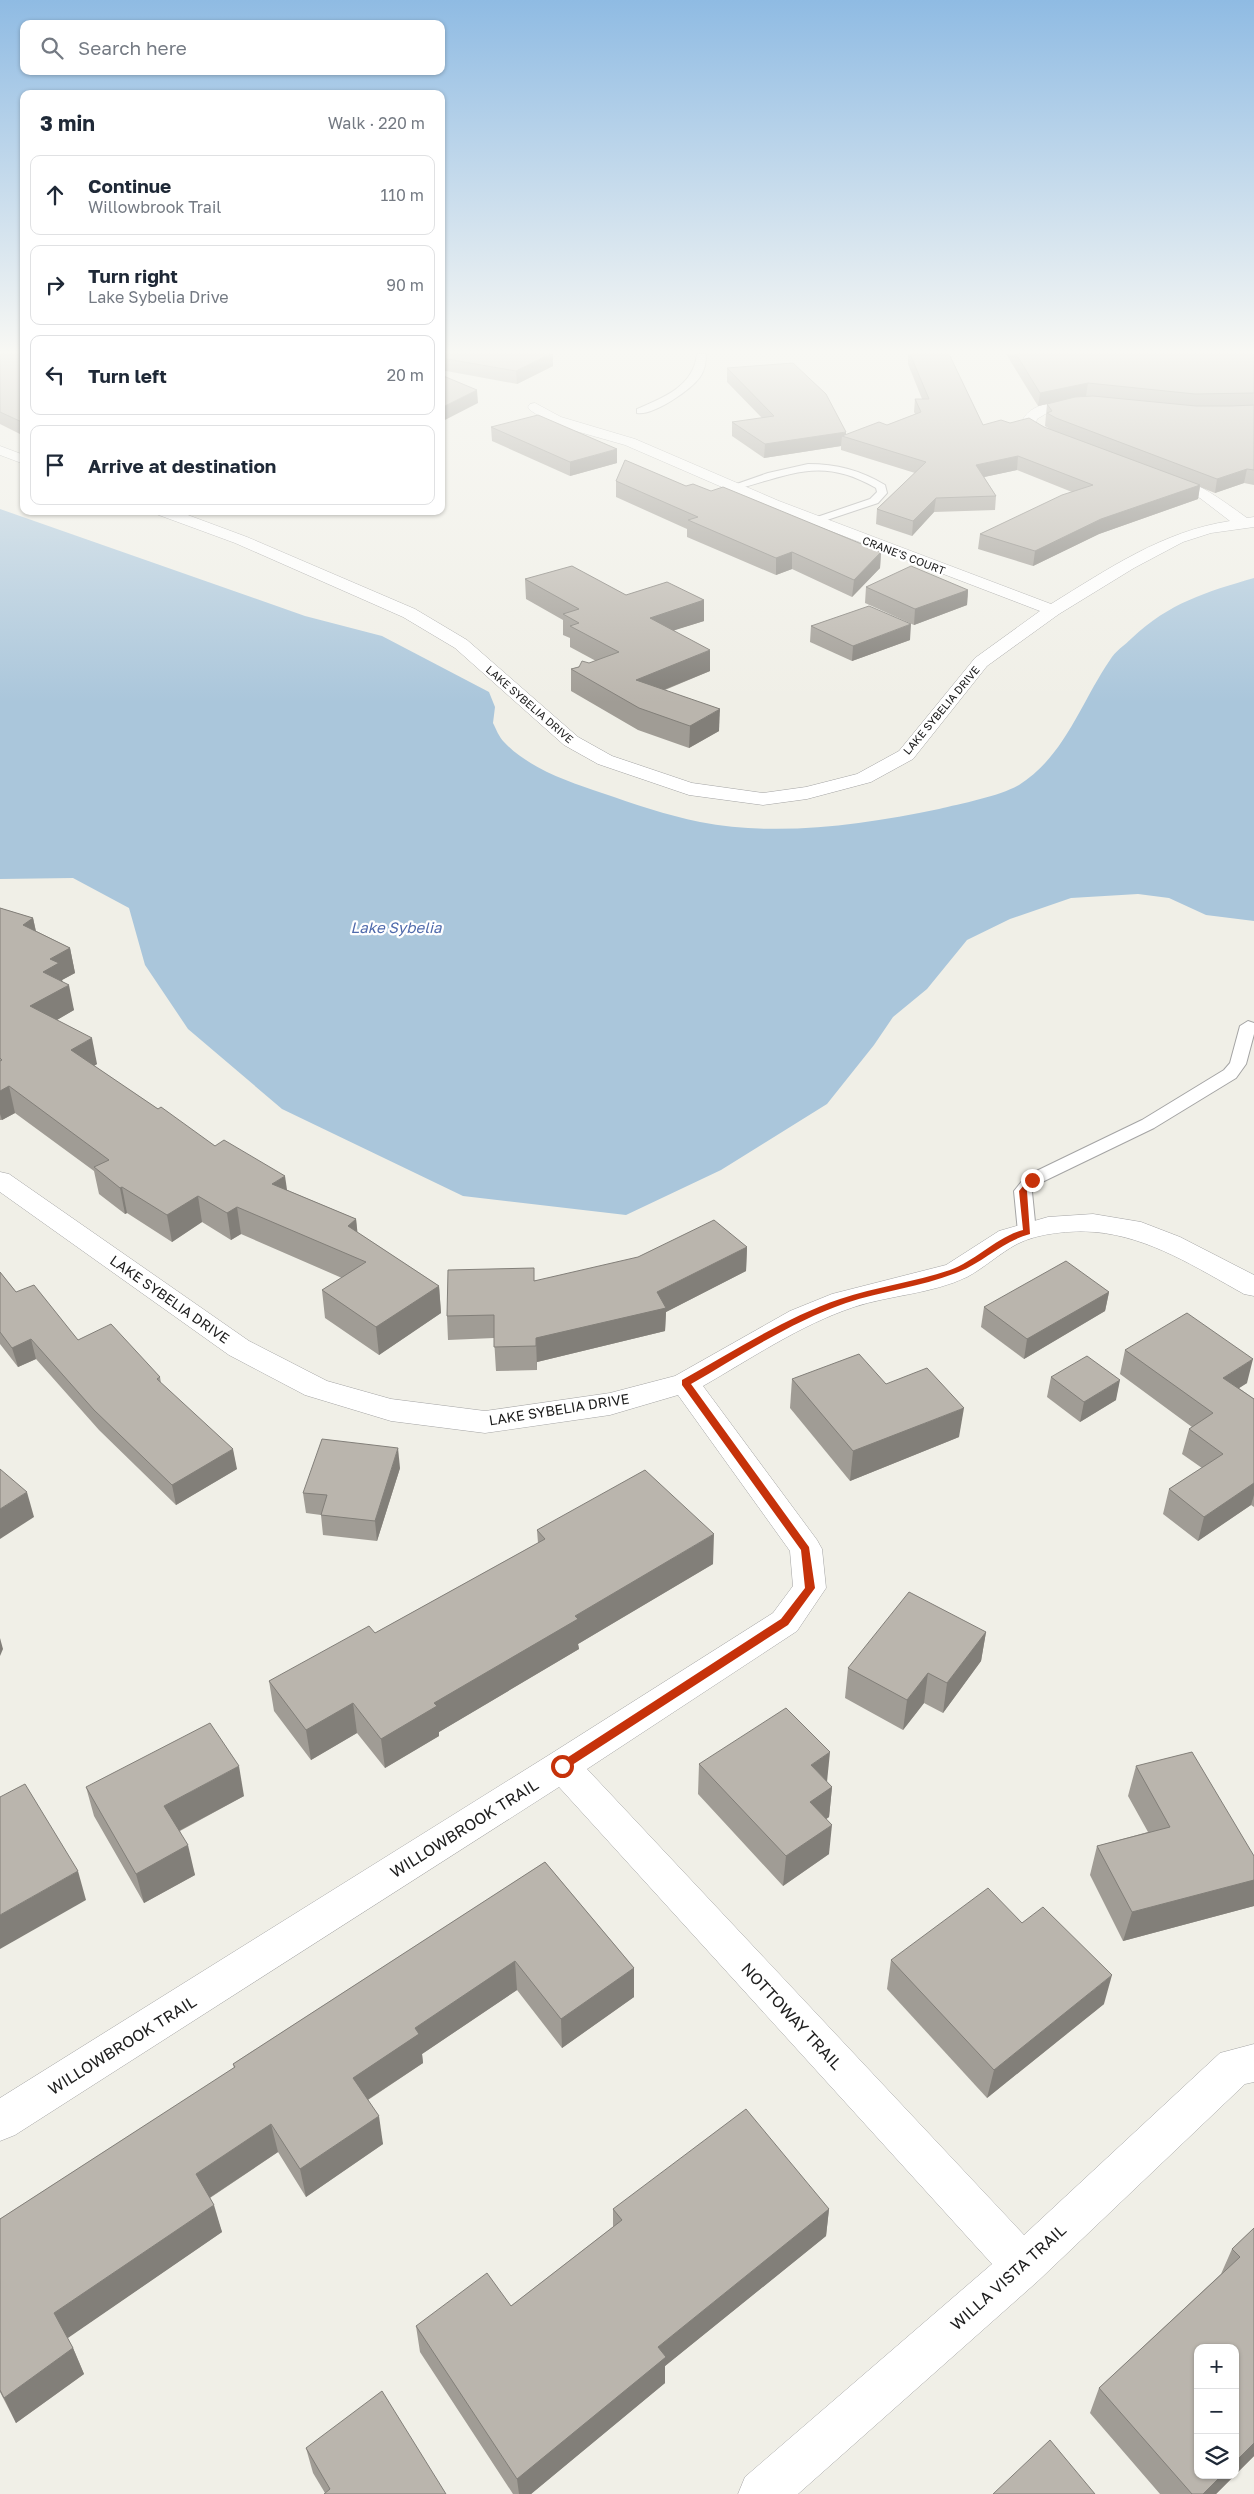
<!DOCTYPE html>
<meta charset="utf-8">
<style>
:root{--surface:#fff;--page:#f6f6f7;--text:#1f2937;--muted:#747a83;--line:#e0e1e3}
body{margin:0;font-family:"Golos Text",sans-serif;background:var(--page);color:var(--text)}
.controls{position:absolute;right:15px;bottom:15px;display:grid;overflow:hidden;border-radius:10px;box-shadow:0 1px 4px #0004}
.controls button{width:45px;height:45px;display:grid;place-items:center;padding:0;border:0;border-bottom:1px solid var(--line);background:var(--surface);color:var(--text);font:25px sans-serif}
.stop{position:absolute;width:15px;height:15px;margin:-11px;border:4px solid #c6320a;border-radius:50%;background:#fff}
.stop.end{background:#c6320a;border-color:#fff;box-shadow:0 1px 5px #0008}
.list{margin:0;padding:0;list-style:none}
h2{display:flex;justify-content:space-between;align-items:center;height:65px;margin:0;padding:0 20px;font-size:21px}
h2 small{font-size:16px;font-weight:400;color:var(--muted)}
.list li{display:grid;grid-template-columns:32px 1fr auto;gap:15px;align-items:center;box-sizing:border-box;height:80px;margin:0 10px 10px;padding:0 10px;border:1px solid var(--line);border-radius:10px}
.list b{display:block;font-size:19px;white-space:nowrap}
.list p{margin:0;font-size:16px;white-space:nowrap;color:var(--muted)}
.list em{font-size:16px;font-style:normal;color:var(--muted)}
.icon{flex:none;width:28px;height:28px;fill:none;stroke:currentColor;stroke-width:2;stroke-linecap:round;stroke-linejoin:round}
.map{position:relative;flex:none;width:1254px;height:2494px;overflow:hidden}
.search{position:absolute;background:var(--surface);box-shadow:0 1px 4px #0004;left:20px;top:20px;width:425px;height:55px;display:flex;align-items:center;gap:12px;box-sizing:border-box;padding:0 18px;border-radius:10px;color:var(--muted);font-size:19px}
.panel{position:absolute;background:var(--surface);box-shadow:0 1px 4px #0004;left:20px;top:90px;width:425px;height:425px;border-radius:10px}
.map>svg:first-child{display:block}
.water{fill:#aac6db}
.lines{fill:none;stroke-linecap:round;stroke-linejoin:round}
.service-casing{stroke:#a4a4a4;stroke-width:2}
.minor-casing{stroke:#a4a4a4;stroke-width:1}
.service{fill:#fff;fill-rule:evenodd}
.minor{fill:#fff;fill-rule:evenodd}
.wall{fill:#a09c95}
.shaded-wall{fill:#827f79}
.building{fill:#bab5ad;stroke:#827f79}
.route{fill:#c6320a}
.labels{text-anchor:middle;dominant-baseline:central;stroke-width:4.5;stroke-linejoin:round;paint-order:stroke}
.far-street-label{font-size:11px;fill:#202020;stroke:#fff}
.street-label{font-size:14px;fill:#202020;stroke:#fff}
.water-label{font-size:15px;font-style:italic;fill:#506bac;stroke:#fff}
.near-street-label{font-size:16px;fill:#202020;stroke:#fff}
</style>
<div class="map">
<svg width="1254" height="2494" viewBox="0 0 1254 2494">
<rect width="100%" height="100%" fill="#f0efe7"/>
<path class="water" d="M0,509l305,107 77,20 107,56 6,15 -2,16c3,6 6,14 11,19 24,26 65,40 98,51 32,11 64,22 98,29 79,15 161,3 239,-13 21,-5 62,-13 80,-24 46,-29 62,-83 91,-125 5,-9 15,-15 22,-22 37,-35 74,-46 122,-60v343l-48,-6 -37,-17 -31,-4 -67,4 -61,21 -43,21 -40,49 -34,28 -19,28 -47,59 -106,66 -95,45 -163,-19 -181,-87 -94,-80 -43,-64 -16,-57 -56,-30 -73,1z"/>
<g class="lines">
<g class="service-casing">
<g id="service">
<path d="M697,354h9c0,8 -1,16 -6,23 -9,13 -47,39 -63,36v-4c26,-11 57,-23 60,-55z"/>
<path d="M808,464c29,0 52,6 77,21l2,8 -9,10 -60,20 -4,-1v-4l56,-19 7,-7 -1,-4c-56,-33 -87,-12 -143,2l-5,-3 40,-14z"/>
<path d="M1248,1021l6,2v11l-8,30 -10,14 -82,50 -116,56 -6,8 4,40 -2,4h-14l-2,-4 -4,-41 12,-15 116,-56 82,-50 6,-7 10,-37z"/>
</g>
</g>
<g class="minor-casing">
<g id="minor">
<path d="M1084,399l7,4 -2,3 -42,7 -10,6 -1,4 23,12 2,3 -2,3h-10l-28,-16c6,-25 42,-23 63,-26z"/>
<path d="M535,403l26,14 74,22 144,62 272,103c57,-35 112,-73 179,-83l-30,-23 -40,-17 -3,-3 3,-3c21,-6 69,30 87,43l7,-1v10l-43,6 -28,9 -49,26 -75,46 -72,52 -74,93 -42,23 -64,17 -44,6 -74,-10 -91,-31 -34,-19 -109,-97 -52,-31 -168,-74 -79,-29 -2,-3h23l70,26 168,72 52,31 111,97 34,19 80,27 71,10 43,-6 51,-13 42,-23 76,-93 65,-47 -272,-104 -143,-62 -74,-21 -21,-14 -2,-3 2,-3z"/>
<path d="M0,446l24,9v9l-24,-9z"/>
<path d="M0,1172l9,2 240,167 78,40 64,18 94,12 125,-18 65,-17 115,-65 42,-17 114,-29 53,-34 49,-14 45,-3 48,8 39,15 74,38v21l-10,-2c-47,-26 -94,-57 -149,-62 -23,-2 -57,1 -78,12 -17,9 -33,24 -50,33 -35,17 -77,18 -113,30 -54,18 -102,51 -151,79l114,154 5,9 4,39 -29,43 -210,138 437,466 196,-182 34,-9v38l-9,2 -207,197 -240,213h-60l7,-17 247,-213 -433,-477 -544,348 -15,6v-43l549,-343 224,-142 20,-27 -3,-35 -112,-156 -68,20 -125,18 -94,-12 -86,-26 -76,-40 -229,-163z"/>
</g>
</g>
<use href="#service" class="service"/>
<use href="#minor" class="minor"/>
</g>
<g class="wall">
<path d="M0,354h24v82l-24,-12z"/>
<path d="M441,354l112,12 -36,18 -76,-14z"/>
<path d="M908,354h41l34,71 27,-2 34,4 6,2 -5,-3 2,-22 4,-1 -13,3 -32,-52h248v131l-10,-2 -29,10 -15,-6 -2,12 -99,35 -66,32 -55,-17 2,-15 92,-42 -55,-22 -33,7 12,19 -1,14 -61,2 -22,24 -36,-12 1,-15 38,-36 -74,-23v-4l-77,12 -32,-22v-14l30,-4 -35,-36v-14l119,67 41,-10 28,-11 -1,-2 1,-13h7l-14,-35z"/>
<path d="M491,427l126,36 -47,13 -78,-35z"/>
<path d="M616,481l70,5 25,5 170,61 -1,16 -28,29 -60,-28 -16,6 -89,-38v-8l-71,-32z"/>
<path d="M525,579l101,16 78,5v21l-30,9 36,41 -45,19 54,41 -30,17 -51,-18 -67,-39v-22l25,-8 -26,-14v-9l-7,-3v-15l-37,-21z"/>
<path d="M866,587l102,3 -1,15 -53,20 -49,-22z"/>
<path d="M811,626l99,14 -58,21 -42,-19z"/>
<path d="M0,908l33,10 3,13 34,17 5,25 -13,7 12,30 -17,10 40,44 -3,2 64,43 57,37 72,44 69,29 1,13 82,54 2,27 -62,42 -54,-37 -3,-28 20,-12 -101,-44 -10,6 -29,-18 -30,20 -45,-29 -2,1 -26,-20 -5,-23 -79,-58 -13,7h-2z"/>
<path d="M747,1247l-1,24 -80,41 -1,19 -128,31v8l-41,1 -2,-33 -46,2 -1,-24 87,-35z"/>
<path d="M0,1272l16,20 62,48 82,37 1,6 76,86 -61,36 -77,-75 -63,-71 -18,8 -18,-23z"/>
<path d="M1109,1292l-4,19 -81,48 -43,-32 3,-20z"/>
<path d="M1125,1350l122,33 -8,5 15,11v108l-3,-2 -53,36 -35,-27 6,-25 33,-21 -20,-14 7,-25 3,-2 -72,-53z"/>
<path d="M1051,1377l65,23 -36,22 -33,-25z"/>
<path d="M792,1379l167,58 -109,44 -60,-73z"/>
<path d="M400,1468l-23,73 -54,-6 -2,-20 -15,-2 -3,-20z"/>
<path d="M537,1530l176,34 -135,80 1,5 -140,83v4l-54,32 -28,-35 -46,27 -37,-49 -5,-30 106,-48 163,-90z"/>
<path d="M986,1632l-5,29 -38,52 -19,-10 -21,27 -58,-32 3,-30z"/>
<path d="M699,1764l128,18 5,5 -3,30 -3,2 3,35 -46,32 -85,-92z"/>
<path d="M1136,1766l118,90v50l-131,35 -33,-66 7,-29 51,-14 -20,-36z"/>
<path d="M86,1787l158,9 -64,35 15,44 -51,28 -50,-87z"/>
<path d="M545,1862l89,106v29l-72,51 -45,-58 -95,64 1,9 -55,37 15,44 -77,53 -28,-45 -68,46 12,34 -155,106 6,10 11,26 -68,49 -16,-31v-173l234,-151 -1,-4z"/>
<path d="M1022,1923l82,81 -117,94 -100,-109 4,-29z"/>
<path d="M613,2209h216l-3,27 -161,130v17l-134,111h-18l-93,-142 -4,-26 95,-20 102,-79z"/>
<path d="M1254,2228v228l-38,38h-56l-70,-81 9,-25 122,-114 11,-25z"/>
<path d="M306,2448l140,46 -121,-1 -12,-20z"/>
</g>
<g class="shaded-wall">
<path d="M550,354h3v12l-36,18 -1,-13z"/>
<path d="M1088,383l-2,13 -48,10 2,-13z"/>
<path d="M477,390l1,13 -37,19v-14z"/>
<path d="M846,432v5l-4,-1 -1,10 -77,12 1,-14z"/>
<path d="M617,449v14l-47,13v-14z"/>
<path d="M1018,456l-1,14 -42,9 1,-14z"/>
<path d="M1247,469l-3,14 -29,10 2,-14z"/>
<path d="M1200,485l-2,14 -99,35 -66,32 2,-15 66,-32z"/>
<path d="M936,498l-2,14 -22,24 1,-15z"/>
<path d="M319,511h8l-8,2z"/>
<path d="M792,552v17l-16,6v-17z"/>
<path d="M881,552l-1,16 -28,29 2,-17z"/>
<path d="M968,590l-1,15 -53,20 1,-16z"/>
<path d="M704,600v21l-54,17v-20z"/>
<path d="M911,624l-1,16 -58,21 1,-15z"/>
<path d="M710,650v21l-74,30v-21z"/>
<path d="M720,709l-1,22 -30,17 1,-22z"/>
<path d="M33,918l5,24 -15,-17z"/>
<path d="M70,948l5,25 -13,7 2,8 5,-3 5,25 -38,22 -6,-26 13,-34 7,-13z"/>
<path d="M92,1038l5,26 -20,12 -6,-26z"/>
<path d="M9,1086l6,27 -13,7 -2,-6v-23z"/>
<path d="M285,1176l4,27 -17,-19z"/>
<path d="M122,1187l5,26 -2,1 -5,-26z"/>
<path d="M198,1196l4,26 -30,20 -5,-27z"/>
<path d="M237,1207l4,27 -10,6 -4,-27z"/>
<path d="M356,1219l3,27 -11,-20z"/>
<path d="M747,1247l-1,24 -80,41 -1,19 -128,31v8l-1,-32 121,-46z"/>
<path d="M439,1286l2,27 -62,42 -3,-28z"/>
<path d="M1109,1292l-4,19 -81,48 3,-20z"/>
<path d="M31,1339l5,20 -18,8 -6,-19z"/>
<path d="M1253,1359l-6,24 -30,19 6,-24z"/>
<path d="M1120,1380l-4,20 -36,22 4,-20z"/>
<path d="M964,1408l-5,29 -109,44 3,-30z"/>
<path d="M398,1448l2,20 -23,73 -2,-20z"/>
<path d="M233,1449l4,20 -61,36 -4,-20z"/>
<path d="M1254,1483v12l-3,10 -53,36 6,-24z"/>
<path d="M27,1492l7,25 -34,22v-30z"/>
<path d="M714,1534l-1,30 -135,80 1,5 -140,83v4l-54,32 -4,-29 53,-36 141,-87z"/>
<path d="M986,1632l-5,29 -38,52 4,-30z"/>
<path d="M0,1638l3,11 -3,7z"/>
<path d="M928,1673l-4,30 -21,27 4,-30z"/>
<path d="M353,1703l4,30 -46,27 -5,-30z"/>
<path d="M830,1752l-3,30 -16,-17z"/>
<path d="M239,1766l5,30 -73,39 -7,-29z"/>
<path d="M832,1787l-3,30 -22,15 3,-30z"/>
<path d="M832,1825l-3,29 -46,32 3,-30z"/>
<path d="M188,1845l7,30 -51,28 -8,-29z"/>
<path d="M78,1871l8,29 -86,49v-34z"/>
<path d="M1254,1880v26l-131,35 9,-29z"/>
<path d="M515,1961l2,29 -95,64 1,9 -65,43 -5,-28 62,-50z"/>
<path d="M634,1968v29l-72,51 -1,-29z"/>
<path d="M1112,1975l-8,29 -117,94 7,-28z"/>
<path d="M379,2116l4,28 -77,53 -6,-28z"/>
<path d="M271,2124l7,28 -75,50 -7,-28z"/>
<path d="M214,2205l8,27 -157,108 -11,-27z"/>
<path d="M829,2209l-3,27 -161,130v17l-134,111h-12l-2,-15 141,-132z"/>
<path d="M73,2348l11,26 -68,49 -12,-25z"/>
<path d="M1254,2443v13l-19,19v-13z"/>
<path d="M1222,2475h13l-19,19h-13z"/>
</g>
<g class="building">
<path d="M0,354h24v69l-24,-11z"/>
<path d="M441,354h109l-34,17 -75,-13z"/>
<path d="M910,354h39l34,71 18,-5 9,3 19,-5 15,9 156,58 -99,34 -66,32 -55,-17 82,-39 31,-10 -75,-29 -42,9 20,31 -60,2 -23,23 -36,-12 49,-47 -84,-26 37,-14 8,3 34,-13 -6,-13h14z"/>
<path d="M1016,354h238v39l-59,1 -107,-11 -48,10z"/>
<path d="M793,363l33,31 20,38 -81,12 -33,-22 42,-6 -47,-48z"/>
<path d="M441,375l36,15 -36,18z"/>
<path d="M1093,396l103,10h35l23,-1v65l-7,-1 -30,10 -161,-61 -9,-5 5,-2 -5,-7 28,-7z"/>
<path d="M538,415l79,34 -47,13 -79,-35z"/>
<path d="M625,460l61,26 7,-2 18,7 12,-4 158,65 -27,28 -62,-28 -16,6 -88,-38 10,-3 -82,-36z"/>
<path d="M572,566l54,29 41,-13 37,18 -54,18 60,32 -74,30 84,29 -30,17 -51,-18 -68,-39 8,-2 3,-6 7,2 30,-11 -49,-26 9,-3 -16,-9 16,-5 -54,-30z"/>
<path d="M911,566l57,24 -53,19 -49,-22z"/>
<path d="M869,606l42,18 -58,22 -42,-20z"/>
<path d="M0,908l33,10 -10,7 47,23 -20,11 9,4 -16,9 26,13 -39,21 62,32 -21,12 87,59 3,-2 54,39 9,-6 61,36 -13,8 84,35 -8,7 91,60 -63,41 -54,-37 44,-28 -129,-55 -10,6 -29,-17 -31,19 -45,-28 -2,1 -26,-21 15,-7 -100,-74 -9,5v-30l2,-1 -2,-2z"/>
<path d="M714,1220l33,27 -90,45 9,16 -130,30v8l-42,1v-32l-47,1 1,-46 86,-2v13l104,-24z"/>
<path d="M1066,1261l43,31 -82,47 -43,-32z"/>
<path d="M0,1272l16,20 18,-7 44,55 33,-16 49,53 -3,2 76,70 -61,36 -78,-75 -63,-71 -19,9 -12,-16z"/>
<path d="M1187,1313l66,46 -30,19 31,21v84l-50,34 -35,-28 54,-35 -34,-25 24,-16 -88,-63z"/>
<path d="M859,1354l27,30 41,-16 37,40 -111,43 -61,-72z"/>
<path d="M1087,1356l33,24 -36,22 -33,-25z"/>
<path d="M322,1439l76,9 -23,73 -54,-6 6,-20 -24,-2z"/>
<path d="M0,1469l27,23 -27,17z"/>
<path d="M645,1470l69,64 -139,82 3,3 -144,84 3,3 -56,33 -28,-36 -47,27 -37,-49 100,-55 6,7 170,-94 -8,-9z"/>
<path d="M909,1592l77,40 -39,51 -19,-10 -21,27 -59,-32z"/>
<path d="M786,1708l44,44 -19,13 21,22 -22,15 22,23 -46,31 -87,-92z"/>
<path d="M210,1723l29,43 -75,40 24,39 -52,29 -50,-87z"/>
<path d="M1192,1752l62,104v24l-122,32 -35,-66 73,-19 -34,-61z"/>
<path d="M25,1784l53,87 -78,44v-118z"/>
<path d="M545,1862l89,106 -73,51 -46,-58 -100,67 4,6 -66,44 26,38 -79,53 -29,-45 -75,50 18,31 -160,108 19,35 -69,50 -4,-8v-171l235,-152 -2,-3z"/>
<path d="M988,1888l34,35 21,-16 69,68 -118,95 -103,-110z"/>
<path d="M746,2109l83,100 -171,138 8,10 -149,122 -101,-153 71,-53 24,33 111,-86 -9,-11z"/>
<path d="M1254,2228v215l-19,19v-114h-37v127h24l-19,19h-11l-93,-106 141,-131 -8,-8z"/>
<path d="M382,2391l64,103h-122l6,-5 -24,-41z"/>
<path d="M1050,2440l45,54h-102z"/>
</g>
<linearGradient id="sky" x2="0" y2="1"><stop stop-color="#8fbbe3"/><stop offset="0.5" stop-color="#f8f8f4"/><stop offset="1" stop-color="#f8f8f4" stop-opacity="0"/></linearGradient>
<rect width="1254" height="703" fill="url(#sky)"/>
<path class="route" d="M1029,1179l7,1 -9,11 3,43c-29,8 -47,29 -74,39 -36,14 -74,18 -110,30 -55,19 -105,52 -155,81l118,163 6,41 -27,37 -222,144h-7v-6l222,-144 24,-31 -4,-38 -119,-165v-5c51,-28 102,-62 158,-81 36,-12 74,-17 110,-29 26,-9 45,-32 73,-40l-4,-39z"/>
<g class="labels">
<g class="far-street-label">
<text transform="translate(904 555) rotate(21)">CRANE'S COURT</text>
<text transform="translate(530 704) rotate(41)">LAKE SYBELIA DRIVE</text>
<text transform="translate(941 710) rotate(-50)">LAKE SYBELIA DRIVE</text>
</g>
<g class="street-label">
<text transform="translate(170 1299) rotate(35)">LAKE SYBELIA DRIVE</text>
<text transform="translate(559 1409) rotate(-9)">LAKE SYBELIA DRIVE</text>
</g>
<g class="water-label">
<text x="396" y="927">Lake Sybelia</text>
</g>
<g class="near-street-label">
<text transform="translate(464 1828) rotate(-32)">WILLOWBROOK TRAIL</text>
<text transform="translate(792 2016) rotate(47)">NOTTOWAY TRAIL</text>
<text transform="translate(122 2045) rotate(-32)">WILLOWBROOK TRAIL</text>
<text transform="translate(1008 2277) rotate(-42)">WILLA VISTA TRAIL</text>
</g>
</g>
</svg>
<div class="controls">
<button>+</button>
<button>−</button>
<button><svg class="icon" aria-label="layers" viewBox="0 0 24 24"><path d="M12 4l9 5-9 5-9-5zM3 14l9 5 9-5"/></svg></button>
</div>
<div class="stop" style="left:562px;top:1766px"></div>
<div class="stop end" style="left:1032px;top:1180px"></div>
<div class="search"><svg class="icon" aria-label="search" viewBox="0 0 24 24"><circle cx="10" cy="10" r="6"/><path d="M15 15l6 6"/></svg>Search here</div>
<section class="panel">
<h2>3 min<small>Walk · 220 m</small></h2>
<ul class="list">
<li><svg class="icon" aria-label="ahead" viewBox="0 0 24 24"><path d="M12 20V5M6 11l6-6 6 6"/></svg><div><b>Continue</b><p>Willowbrook Trail</p></div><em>110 m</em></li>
<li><svg class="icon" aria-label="right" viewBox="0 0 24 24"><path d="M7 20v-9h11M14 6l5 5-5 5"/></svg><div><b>Turn right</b><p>Lake Sybelia Drive</p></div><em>90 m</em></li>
<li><svg class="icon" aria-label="left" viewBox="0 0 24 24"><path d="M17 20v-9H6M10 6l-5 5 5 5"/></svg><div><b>Turn left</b></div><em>20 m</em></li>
<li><svg class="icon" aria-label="arrive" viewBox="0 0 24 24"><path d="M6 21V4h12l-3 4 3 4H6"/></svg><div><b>Arrive at destination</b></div></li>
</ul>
</section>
</div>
